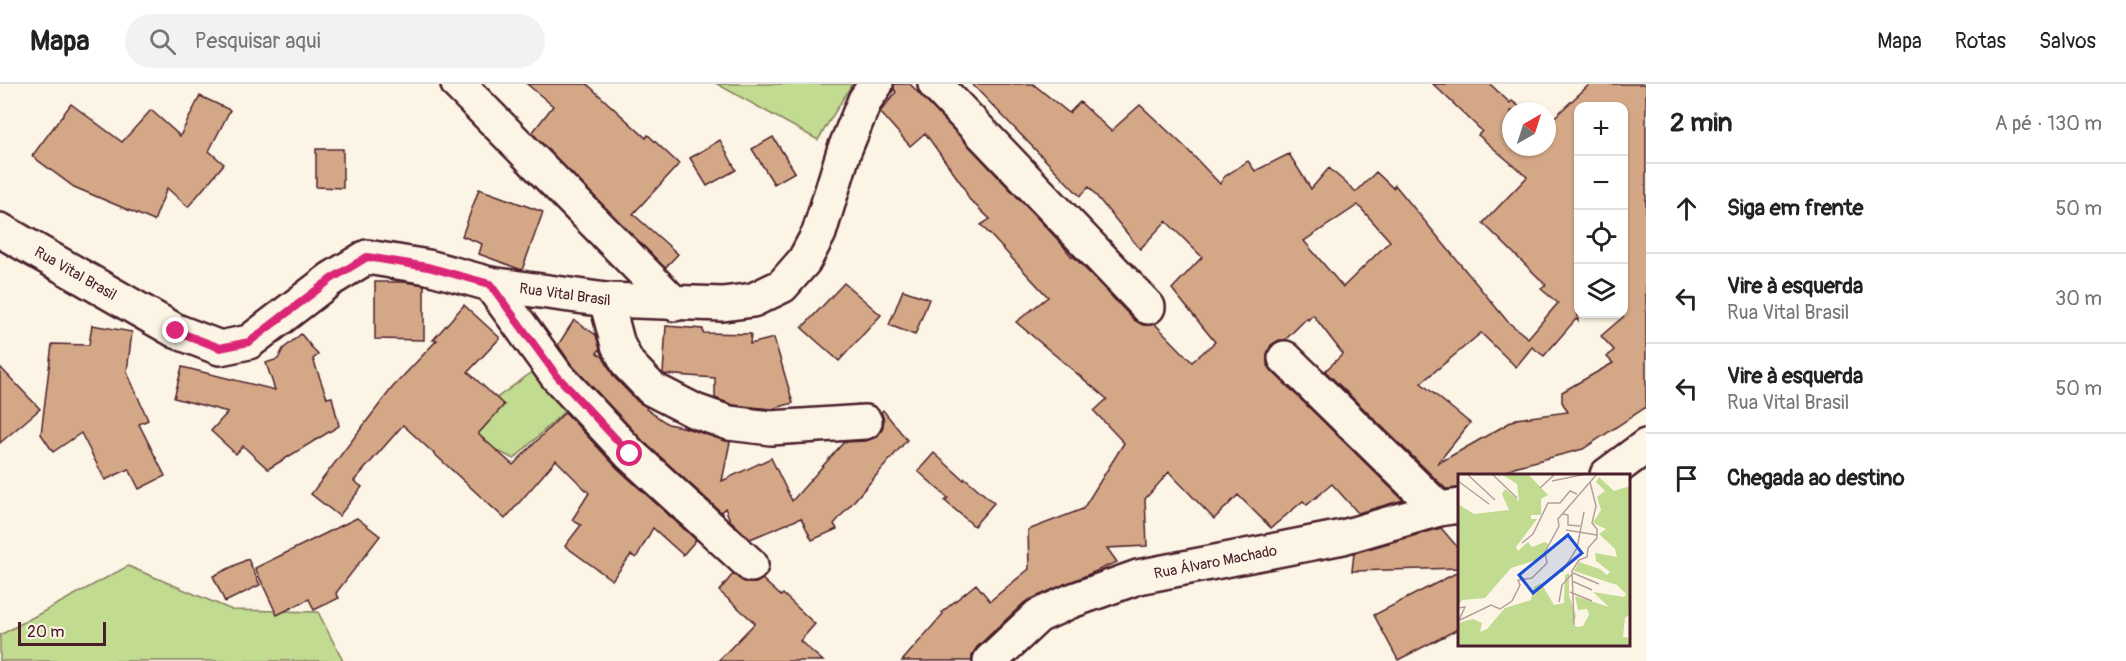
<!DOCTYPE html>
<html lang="pt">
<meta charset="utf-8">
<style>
:root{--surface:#fff;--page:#f2f2f2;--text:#222;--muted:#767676;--line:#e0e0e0}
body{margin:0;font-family:Pangolin,sans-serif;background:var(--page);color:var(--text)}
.controls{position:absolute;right:18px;top:18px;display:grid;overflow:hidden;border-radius:12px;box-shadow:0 2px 4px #0004}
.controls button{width:54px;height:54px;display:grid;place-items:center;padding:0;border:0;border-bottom:2px solid var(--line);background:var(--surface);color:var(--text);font:30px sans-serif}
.compass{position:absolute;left:1502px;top:18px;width:54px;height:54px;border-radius:50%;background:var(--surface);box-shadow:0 2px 4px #0004;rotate:39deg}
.scale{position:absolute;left:18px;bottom:15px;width:88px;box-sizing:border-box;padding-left:6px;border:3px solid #4a1f2b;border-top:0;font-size:16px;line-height:21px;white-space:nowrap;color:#4a1f2b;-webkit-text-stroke:4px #fcf5e5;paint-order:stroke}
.stop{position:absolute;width:18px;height:18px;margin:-14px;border:4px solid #db2777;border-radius:50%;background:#fff}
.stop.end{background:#db2777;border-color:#fff;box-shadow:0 2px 6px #0008}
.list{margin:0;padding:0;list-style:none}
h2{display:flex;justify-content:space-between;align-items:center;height:78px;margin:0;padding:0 24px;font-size:26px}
h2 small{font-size:20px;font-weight:400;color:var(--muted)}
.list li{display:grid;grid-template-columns:39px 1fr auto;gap:18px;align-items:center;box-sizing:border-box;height:90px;padding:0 24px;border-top:2px solid var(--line)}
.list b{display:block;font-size:22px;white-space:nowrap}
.list p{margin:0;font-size:20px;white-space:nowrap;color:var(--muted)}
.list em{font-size:20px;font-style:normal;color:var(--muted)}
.icon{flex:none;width:33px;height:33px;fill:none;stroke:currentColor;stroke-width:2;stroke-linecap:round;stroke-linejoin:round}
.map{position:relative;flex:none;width:1646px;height:577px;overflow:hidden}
header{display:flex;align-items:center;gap:36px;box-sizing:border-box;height:84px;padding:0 30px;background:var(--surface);border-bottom:2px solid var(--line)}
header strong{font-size:28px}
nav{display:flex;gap:33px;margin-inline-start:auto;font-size:21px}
.search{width:420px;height:54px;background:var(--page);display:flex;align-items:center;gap:15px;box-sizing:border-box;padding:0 21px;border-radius:33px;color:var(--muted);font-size:22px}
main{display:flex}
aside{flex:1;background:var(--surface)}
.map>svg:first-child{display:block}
.green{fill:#c1db91;stroke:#867d5e;stroke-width:1.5}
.building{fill:#d4a886;stroke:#4a1f2b;stroke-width:1.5;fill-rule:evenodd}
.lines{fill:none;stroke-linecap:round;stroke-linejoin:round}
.minor-casing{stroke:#4a1f2b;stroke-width:38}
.minor{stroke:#fcf5e5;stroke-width:33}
.route{stroke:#db2777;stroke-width:8}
.labels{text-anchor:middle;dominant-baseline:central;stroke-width:4.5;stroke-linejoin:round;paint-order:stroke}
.street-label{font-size:15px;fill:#4a1f2b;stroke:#fcf5e5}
.inset-road{fill:none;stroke:#b59f9b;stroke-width:1.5}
.view{fill:#1d4ed8;fill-opacity:0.15;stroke:#1d4ed8;stroke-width:3}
.inset-edge{fill:none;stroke:#4a1f2b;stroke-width:3}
</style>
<header>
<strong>Mapa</strong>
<div class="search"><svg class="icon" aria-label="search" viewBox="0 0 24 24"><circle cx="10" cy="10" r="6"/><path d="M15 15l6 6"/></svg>Pesquisar aqui</div>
<nav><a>Mapa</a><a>Rotas</a><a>Salvos</a></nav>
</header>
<main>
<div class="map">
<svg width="1646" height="577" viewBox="0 0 1646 577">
<rect width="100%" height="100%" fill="#fcf5e5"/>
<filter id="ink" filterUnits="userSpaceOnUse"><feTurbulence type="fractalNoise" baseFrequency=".0167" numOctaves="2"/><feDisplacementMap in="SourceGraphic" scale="12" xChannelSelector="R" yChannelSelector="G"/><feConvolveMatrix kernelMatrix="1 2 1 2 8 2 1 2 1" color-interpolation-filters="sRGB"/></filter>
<g filter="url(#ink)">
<g class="green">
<path d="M717,0h135l-34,56z"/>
<path d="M535,286l37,34 -58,55 -38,-19 15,-38z"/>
<path d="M128,482l104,44 86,2 25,49h-343v-26z"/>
</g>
<g class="building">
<path d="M527,0h60l59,54 2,-3 31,29 -46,50 45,40 -13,14 -133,-135 21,-27z"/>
<path d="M894,0h16l150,158 12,15 1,-1 61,64 9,5 12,-1 37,38 23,-20 -43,-53 30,-32 -36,-36 -26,28 -51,-62 -9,9 -108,-112h61l36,29 11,-11 31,29 29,-26 44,41 36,38 4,-7 24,-16 7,10 34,-17 22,35 18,-21 27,24 20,-20 17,16 2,-3 113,137 20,16 30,-35 -17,-14 5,-4 -63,-62 44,-46 -49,-42 4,-4 -49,-47h57l20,19 2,-2 13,10h-14v36h36v-23l43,-40h56v323l-63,42 -69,18 -12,8h-42v13l-14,1 -121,-118 18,-17 -30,-39 -5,5 -1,-2 -22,22h-6l-8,5 -4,9v10l5,7 131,129 -45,13 -26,-29 -25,21 -4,-4 -32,27 -33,-33 -24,24 -45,-47 -24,27 2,47 -40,2 10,14 -92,40 -48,45 -5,8v6h-70l41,-47 -1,-2 34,-28 14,17 39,-32 -1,-39 55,-21 41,-66 -30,-32 13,-12 -91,-77 32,-25 -67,-72 9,-6 -21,-20 -6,-13 -38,-53 -15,13 -30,-34 16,-20 -2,-3zM1578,22h45v211l-22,19 13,14 -7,7 6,6 -51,29v10l6,10 -52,7 -79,45 33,-41 -49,-40 60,-50 35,34 16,-20 12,9 32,-37 2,2zM1358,121l32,36 -47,46 -39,-46z"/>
<path d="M200,12l30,14 -21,41 15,13 -36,43 -21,-19 -13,33 -80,-34 -42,-31 39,-52 51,38 29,-32 29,26z"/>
<path d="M773,53l22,35 -21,12 -22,-35z"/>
<path d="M720,56l16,30 -29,16 -17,-28z"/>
<path d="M316,65h27v39l-27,-1z"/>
<path d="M479,105l64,23 -21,58 -43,-16 3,-10 -20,-8z"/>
<path d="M375,198h30l19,3v55l-49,-1z"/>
<path d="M844,199l37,32 -42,46 -37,-33z"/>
<path d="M903,206l26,9 -14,36 -26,-10z"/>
<path d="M464,221l36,33 -32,34 36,33 -26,29 35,31 52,-53 52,56 79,72 -13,15 -30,-27 -17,30 -5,-3 -19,25 -47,-34 16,-21 -9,-5 17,-27 -33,-33 -51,59 -102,-94 -49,56 8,6 -23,29 -28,-22 81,-106 45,-48h-4z"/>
<path d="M574,236l22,15 4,14 -3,4 6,4 11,20 24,25 9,5 -1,2 22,15 18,4 44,14 -8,39 49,-23 21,43 52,-59 22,-1 10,-4 6,-7 2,-10 -3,-8 2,-2 24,30 -73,84 3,5 -25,11 -11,-22 -51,21 -20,-19 -5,-12 -4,4 -78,-71 -72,-77 -13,-19z"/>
<path d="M92,241l40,7 -5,40 21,48 -9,4 26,52 -26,13 -10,-20 -24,11 -24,-47 -28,19 -12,-18 11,-90 37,1z"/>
<path d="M666,242l37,3v4l48,1 -1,10 24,-6 19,65 -21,6 -39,-4 -18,-7v-20l-52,-4z"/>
<path d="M301,250l17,21 -5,4 14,39 5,-1 7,29 -71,43 -25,-23 -7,8 -25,-23 17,-19 -54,-14 8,-31 93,23 -9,-27 12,-4 5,-10z"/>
<path d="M0,283l40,42 -40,34z"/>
<path d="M934,369l30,27 1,-2 29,25 -20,23 -29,-25 3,-3 -30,-27z"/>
<path d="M357,434l23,18 -44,57 3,5 -25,12 -5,-11 -32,16 -22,-47z"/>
<path d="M1441,444l19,22v18l-108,3 2,-18z"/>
<path d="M248,475l12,26 -35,17 -12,-26z"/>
<path d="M1460,487v57l-62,32 -24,-45z"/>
<path d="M733,490l15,9h8l6,-4 19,17 2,-2 32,30 -15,17 23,20h-105l37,-38 -36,-32z"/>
</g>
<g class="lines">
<g class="minor-casing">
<g id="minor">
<path d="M458,0l217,220"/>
<path d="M935,0l213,223"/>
<path id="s1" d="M0,146l176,101 44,17 29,-6 82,-63 36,-22 61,10 62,17 116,16 117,4 30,-4 29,-14 22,-25 15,-28 25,-82 21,-51 11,-16"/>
<path d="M490,200l67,92 73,78 121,111"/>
<path d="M606,216l12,45 10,19 24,25 43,22 34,12 42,5 94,-6"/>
<path d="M1285,274l154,151"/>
<path d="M1607,391l39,-29"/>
<path id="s2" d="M990,577l48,-45 33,-15 67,-24 205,-40 96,-28 21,-3"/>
</g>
</g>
<use href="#minor" class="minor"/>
</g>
</g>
<g class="lines" filter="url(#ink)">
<path class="route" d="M176,247l44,17 29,-6 82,-63 36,-22 61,10 62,17 67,92 73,78"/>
</g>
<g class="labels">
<g class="street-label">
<text stroke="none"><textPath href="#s1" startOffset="87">Rua Vital Brasil</textPath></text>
<text stroke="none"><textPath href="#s1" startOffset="627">Rua Vital Brasil</textPath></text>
<text stroke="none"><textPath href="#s2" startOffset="252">Rua Álvaro Machado</textPath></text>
</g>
</g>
<g transform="translate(1458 390)">
<rect width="172" height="172" fill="#fcf5e5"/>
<path d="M43,0h27l20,21 -7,4v16h-10v4h6l-21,28 2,4 10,-9 4,5 13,-5 3,2 -3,13 -34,11 -26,30 -23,2 -4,7v-103l16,10 35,-4 -7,-16 3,-5 14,12 -2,-17zM141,3l15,14 16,-5v128l-5,4 -2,19 7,1v8h-172v-23l15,-4 9,4 -2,9 7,-3 18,-21 26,-8 3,-13 7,-4 13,22 10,-2 1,-28 4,-2v22l7,21 -3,9 5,2 5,-1 6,-11 -2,-6 -9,1 -3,-14 34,11 -16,-15 31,5 2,-3 -9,-9 -43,-14 5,-9 21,7 7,6 3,-3 -14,-11 -1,-8 22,4 -2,-8 -16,-15 7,-5 -13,-6 8,-13 -4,-13 8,-6 -9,-9z" fill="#c1db91"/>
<path class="inset-road" d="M9,0l28,26M34,0l25,24M0,7l31,23M94,7l34,-7M82,14l15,-14M105,40l5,1v10l12,1M108,56l31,5M64,69l11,-9 15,-31h12l10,-12 7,3M104,98l15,-24 7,-36M115,99l26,11M114,107l20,9M112,118l22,9M101,128l3,-17 10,-11M0,134l7,-1 -6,13M0,147l33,-16 9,4 12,-8 8,-16 -2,-5 14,-2 15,-15 -2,-11 14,-26 -1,-7 39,-45M116,151l-2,-54 7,-11 8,-3 1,-9 9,-10v-9l-5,-6 4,-17 -6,-24"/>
<path class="view" d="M110,61l14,18 -49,40 -14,-18z"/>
<rect width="172" height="172" class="inset-edge"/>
</g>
</svg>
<div class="controls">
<button>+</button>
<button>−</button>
<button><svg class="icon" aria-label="locate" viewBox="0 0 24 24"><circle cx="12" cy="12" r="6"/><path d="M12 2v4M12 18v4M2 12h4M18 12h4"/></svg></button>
<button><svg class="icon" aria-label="layers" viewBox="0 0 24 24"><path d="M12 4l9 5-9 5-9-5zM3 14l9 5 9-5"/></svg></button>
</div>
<svg class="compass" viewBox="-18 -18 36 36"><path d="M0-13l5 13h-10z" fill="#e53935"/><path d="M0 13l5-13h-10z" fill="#767676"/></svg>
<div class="scale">20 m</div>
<div class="stop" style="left:630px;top:370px"></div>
<div class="stop end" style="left:176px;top:247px"></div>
</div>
<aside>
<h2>2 min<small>A pé · 130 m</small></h2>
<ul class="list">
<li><svg class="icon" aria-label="ahead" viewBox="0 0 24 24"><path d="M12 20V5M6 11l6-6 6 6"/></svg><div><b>Siga em frente</b></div><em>50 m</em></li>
<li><svg class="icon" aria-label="left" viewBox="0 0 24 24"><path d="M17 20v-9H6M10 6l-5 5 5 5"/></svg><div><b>Vire à esquerda</b><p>Rua Vital Brasil</p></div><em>30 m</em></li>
<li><svg class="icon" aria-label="left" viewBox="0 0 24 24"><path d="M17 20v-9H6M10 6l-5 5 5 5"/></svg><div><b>Vire à esquerda</b><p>Rua Vital Brasil</p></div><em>50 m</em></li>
<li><svg class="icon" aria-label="arrive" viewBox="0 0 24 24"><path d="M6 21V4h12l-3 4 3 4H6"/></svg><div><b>Chegada ao destino</b></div></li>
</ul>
</aside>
</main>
